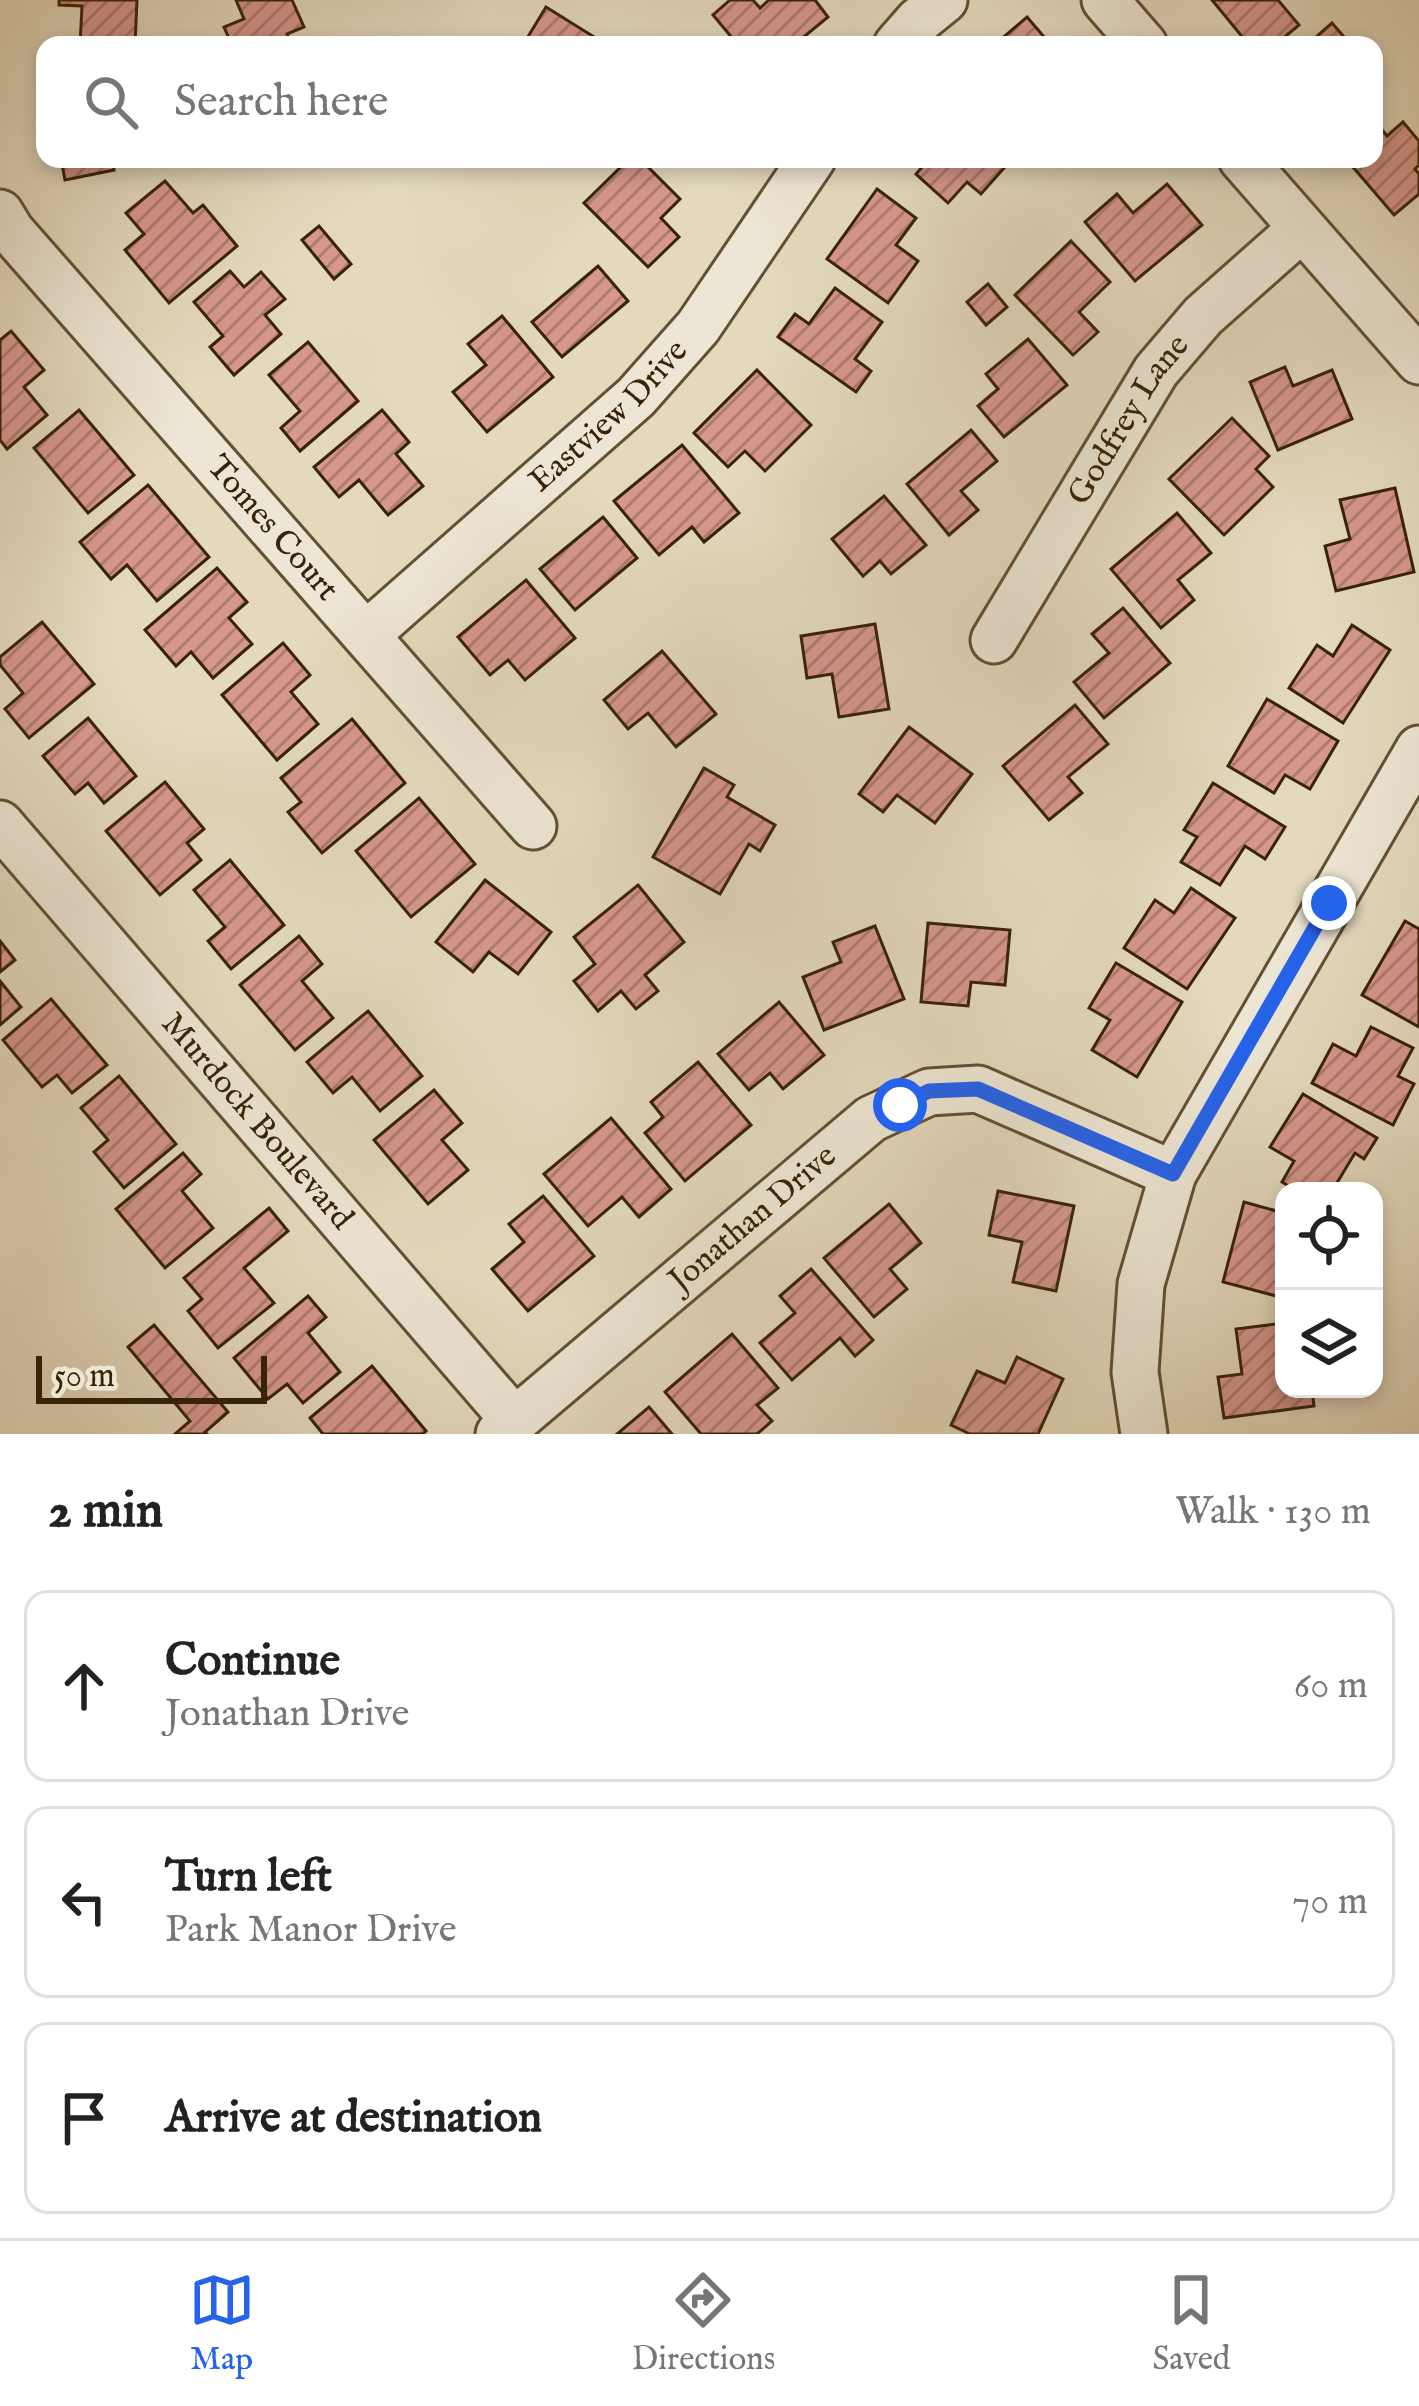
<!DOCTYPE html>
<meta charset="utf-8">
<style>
:root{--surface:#fff;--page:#f2f2f2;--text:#222;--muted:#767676;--line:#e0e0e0;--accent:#2563eb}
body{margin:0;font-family:"IM FELL English",serif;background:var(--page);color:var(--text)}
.controls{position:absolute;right:36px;bottom:36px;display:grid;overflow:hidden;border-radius:24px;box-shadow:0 6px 18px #0003}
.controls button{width:108px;height:108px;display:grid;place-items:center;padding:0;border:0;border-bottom:3px solid var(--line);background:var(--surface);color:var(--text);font:60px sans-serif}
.scale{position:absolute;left:36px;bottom:30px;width:231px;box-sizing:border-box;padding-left:12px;border:6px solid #372305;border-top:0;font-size:33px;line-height:42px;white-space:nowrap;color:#372305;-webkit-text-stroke:9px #ede6d4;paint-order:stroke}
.stop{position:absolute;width:36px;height:36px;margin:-27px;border:9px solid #2563eb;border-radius:50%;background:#fff}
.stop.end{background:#2563eb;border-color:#fff;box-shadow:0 3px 12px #0008}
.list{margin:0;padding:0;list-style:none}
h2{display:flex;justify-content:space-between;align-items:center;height:156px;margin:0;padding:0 48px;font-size:51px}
h2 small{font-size:39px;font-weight:400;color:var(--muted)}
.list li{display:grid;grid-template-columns:78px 1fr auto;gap:36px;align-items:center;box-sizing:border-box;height:192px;margin:0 24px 24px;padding:0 24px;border:3px solid var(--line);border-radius:24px}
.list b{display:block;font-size:45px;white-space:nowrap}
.list p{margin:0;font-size:39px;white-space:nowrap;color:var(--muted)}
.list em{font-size:39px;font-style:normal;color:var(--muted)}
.icon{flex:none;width:66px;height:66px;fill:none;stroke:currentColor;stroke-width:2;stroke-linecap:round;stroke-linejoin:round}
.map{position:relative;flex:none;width:1419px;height:1434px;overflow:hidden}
.search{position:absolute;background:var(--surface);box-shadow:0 6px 18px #0003;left:36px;right:36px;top:36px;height:132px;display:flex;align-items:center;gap:30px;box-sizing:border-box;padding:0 42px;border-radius:24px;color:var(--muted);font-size:45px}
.sheet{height:804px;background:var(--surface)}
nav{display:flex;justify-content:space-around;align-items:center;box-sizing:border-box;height:168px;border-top:3px solid var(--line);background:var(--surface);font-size:33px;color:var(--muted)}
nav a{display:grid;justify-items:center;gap:6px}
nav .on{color:var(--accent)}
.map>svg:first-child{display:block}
.building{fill:url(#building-hatch);stroke:#372305;stroke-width:3}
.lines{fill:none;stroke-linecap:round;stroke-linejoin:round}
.minor-casing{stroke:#625033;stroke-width:51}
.minor{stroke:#ede6d4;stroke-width:45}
.route{stroke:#2563eb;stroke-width:15}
.labels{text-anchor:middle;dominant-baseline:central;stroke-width:12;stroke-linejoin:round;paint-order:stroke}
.street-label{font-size:33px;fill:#372305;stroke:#ede6d4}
</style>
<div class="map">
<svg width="1419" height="1434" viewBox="0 0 1419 1434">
<defs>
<pattern id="building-hatch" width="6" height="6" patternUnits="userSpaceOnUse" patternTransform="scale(3)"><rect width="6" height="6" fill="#d6978d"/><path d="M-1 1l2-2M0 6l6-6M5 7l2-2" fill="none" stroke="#ae7b71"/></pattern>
</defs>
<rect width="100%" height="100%" fill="#e4d9bd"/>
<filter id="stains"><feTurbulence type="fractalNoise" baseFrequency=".00167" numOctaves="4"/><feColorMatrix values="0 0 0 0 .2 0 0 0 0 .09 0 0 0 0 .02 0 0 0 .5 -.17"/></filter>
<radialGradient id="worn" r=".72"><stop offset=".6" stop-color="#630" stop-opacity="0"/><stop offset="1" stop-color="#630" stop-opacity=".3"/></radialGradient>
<g class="building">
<path d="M59,0h78l-2,45h-55l2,-39 -23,-1z"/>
<path d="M236,0h56l12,27 -17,7 5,11h-60l-8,-18 20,-8z"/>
<path d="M730,0h23l7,8 9,-8h46l13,17 -34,28h-56l-25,-30z"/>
<path d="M1212,0h66l21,25 -24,20h-26z"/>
<path d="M546,7l53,33 -2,5h-74z"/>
<path d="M1027,17l24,28h-46l-5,-5z"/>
<path d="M1332,23l19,22h-44z"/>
<path d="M1375,121l12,15 16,-14 16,19v24l-4,4 4,5v20l-25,21 -48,-56h28z"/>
<path d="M61,159h51l2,11 -49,10z"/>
<path d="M629,159h11l40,40 -19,19 18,19 -31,30 -64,-64z"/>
<path d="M929,159h83l-31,35 -14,-12 -19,21 -32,-29z"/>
<path d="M165,181l28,32 10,-8 34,41 -68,57 -44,-53 19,-16 -18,-21z"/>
<path d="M1167,184l35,41 -67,56 -50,-59 32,-28 16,19z"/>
<path d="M877,189l39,29 -20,27 22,16 -30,42 -61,-44z"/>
<path d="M319,226l32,38 -17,15 -32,-39z"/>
<path d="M1071,241l39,41 -31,30 19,20 -25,23 -58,-60z"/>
<path d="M598,266l30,35 -66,56 -30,-35z"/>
<path d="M230,271l14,16 17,-15 24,27 -20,16 16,19 -47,41 -24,-28 13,-11 -29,-34z"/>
<path d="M988,284l19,23 -21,18 -19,-23z"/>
<path d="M835,288l47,34 -27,37 16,12 -15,21 -78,-55 17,-23 14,10z"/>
<path d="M502,316l51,61 -66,55 -34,-40 33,-27 -18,-21z"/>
<path d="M11,331l33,39 -20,17 23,28 -40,34 -7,-9v-100z"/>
<path d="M1028,339l39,46 -63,52 -26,-31 20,-17 -12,-15z"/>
<path d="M308,342l50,59 -58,50 -19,-23 19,-17 -31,-36z"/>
<path d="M1285,367l8,19 39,-16 20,49 -74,31 -28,-68z"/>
<path d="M757,370l54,55 -46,46 -20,-20 -17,16 -34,-34z"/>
<path d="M79,410l55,65 -46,38 -54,-65z"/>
<path d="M382,410l27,32 -13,12 27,32 -35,29 -29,-35 -20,17 -25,-30z"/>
<path d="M1232,418l37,38 -13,13 17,18 -49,48 -55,-56z"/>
<path d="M971,430l26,31 -36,30 17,19 -29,25 -42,-51z"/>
<path d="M682,445l57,68 -35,29 -12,-15 -33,28 -45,-54z"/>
<path d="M148,485l61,72 -52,44 -30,-36 -16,14 -31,-37z"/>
<path d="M1395,488l19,84 -78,19 -11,-45 25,-7 -10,-39z"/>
<path d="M884,496l42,49 -35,29 -11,-13 -17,15 -31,-37z"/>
<path d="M1177,513l34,40 -33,27 16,20 -33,28 -50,-59z"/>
<path d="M603,517l34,41 -62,52 -35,-41z"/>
<path d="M217,568l30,34 -18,16 23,26 -39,34 -22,-26 -15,14 -31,-36z"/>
<path d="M526,580l49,58 -50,42 -17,-20 -18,15 -32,-38z"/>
<path d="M1123,608l47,55 -66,55 -30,-36 35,-29 -17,-19z"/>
<path d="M42,622l52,62 -65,54 -24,-29 18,-16 -23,-28v-8z"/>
<path d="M875,624l14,85 -50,8 -7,-43 -25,4 -6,-42z"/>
<path d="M1352,625l38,25 -47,73 -54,-35 28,-43 16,11z"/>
<path d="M283,643l27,32 -19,17 27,32 -41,36 -55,-65z"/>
<path d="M662,651l54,63 -40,33 -28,-34 -20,16 -24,-29z"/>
<path d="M1267,699l71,42 -28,48 -25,-14 -11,18 -46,-27z"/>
<path d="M1075,705l33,39 -40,33 14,16 -33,27 -46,-54z"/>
<path d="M88,718l48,58 -32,27 -16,-20 -13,11 -32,-38z"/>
<path d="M352,719l53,64 -83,70 -34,-41 13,-10 -20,-24z"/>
<path d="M909,727l63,47 -37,49 -38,-28 -14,17 -24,-18z"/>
<path d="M704,768l30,17 -7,12 48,28 -15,26 -11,-7 -29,50 -67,-37z"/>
<path d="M165,782l39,47 -17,14 14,17 -41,35 -54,-64z"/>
<path d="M1213,783l72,44 -20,32 -20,-13 -25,39 -39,-23 16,-25 -13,-7z"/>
<path d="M419,798l56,66 -64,53 -55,-66z"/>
<path d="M230,860l54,65 -53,44 -23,-28 17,-14 -31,-37z"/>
<path d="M485,880l66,52 -33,42 -29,-22 -16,20 -37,-30z"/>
<path d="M638,885l46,57 -39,33 13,16 -22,18 -15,-18 -23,20 -24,-30 21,-17 -21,-27z"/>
<path d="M1191,888l44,30 -48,71 -63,-41 31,-48 19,13z"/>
<path d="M1405,921l14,8v98l-57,-32z"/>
<path d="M928,923l82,7 -5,55 -34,-3 -3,24 -47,-4z"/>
<path d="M875,926l29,73 -80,31 -21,-53 38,-15 -8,-20z"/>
<path d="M299,936l23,28 -20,17 31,37 -38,32 -55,-65z"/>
<path d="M0,941l15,19 -15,12z"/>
<path d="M1116,963l66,39 -45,75 -45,-27 18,-30 -21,-12z"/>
<path d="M0,981l21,26 -21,18z"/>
<path d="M51,999l56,66 -35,28 -15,-18 -15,12 -39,-47z"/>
<path d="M779,1002l45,53 -41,34 -13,-16 -21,17 -31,-36z"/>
<path d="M368,1011l54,65 -42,35 -28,-34 -19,16 -26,-31z"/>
<path d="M1371,1027l42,21 -15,28 16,8 -21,41 -81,-42 21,-39 23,12z"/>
<path d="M698,1062l53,63 -66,56 -40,-48 18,-16 -12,-15z"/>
<path d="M119,1076l57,68 -52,44 -30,-36 14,-12 -27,-32z"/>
<path d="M434,1090l28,33 -20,17 26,30 -40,34 -54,-64z"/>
<path d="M1303,1094l74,44 -13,21 -9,-6 -23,38h-35l-15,-9 12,-21 -24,-14z"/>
<path d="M611,1118l60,71 -32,28 -17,-20 -34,29 -44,-52z"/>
<path d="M183,1153l18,21 -19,17 31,37 -48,40 -49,-59z"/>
<path d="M998,1191l76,15 -18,85 -43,-9 9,-40 -33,-7z"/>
<path d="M543,1196l51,60 -66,55 -36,-42 32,-27 -15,-18z"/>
<path d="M1244,1202l40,11v85l-61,-16z"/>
<path d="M889,1204l32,39 -31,26 17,20 -33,28 -50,-59z"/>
<path d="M269,1208l19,23 -44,37 30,35 -56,45 -30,-37 14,-12 -18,-21z"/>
<path d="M811,1269l62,71 -18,16 -15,-18 -48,42 -32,-37 35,-30 -15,-17z"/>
<path d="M308,1296l18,21 -18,16 32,39 -37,31 -16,-19 -19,15 -34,-41z"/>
<path d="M1284,1323v66h28l2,17 -90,12 -6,-41 24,-3 -6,-45z"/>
<path d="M154,1325l74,87 -23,20 2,2h-32l15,-13 -62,-74z"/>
<path d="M732,1334l46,54 -21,17 15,16 -15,13h-56l-36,-42z"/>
<path d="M1017,1357l46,22 -25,55h-68l-19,-9 26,-54 28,12z"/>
<path d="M372,1366l54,65 -3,3h-100l-13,-16z"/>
<path d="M649,1407l23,27h-55z"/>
</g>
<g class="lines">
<g class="minor-casing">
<g id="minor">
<path d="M1105,0l39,45"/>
<path d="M897,45l21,-24 26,-21"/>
<path d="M1242,159l177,202"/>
<path id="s1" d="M0,213l11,18 522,595"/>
<path id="s2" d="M366,635l270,-238 62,-70 114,-168"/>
<path id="s3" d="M994,640l162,-269 47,-55 98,-87"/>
<path id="s4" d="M0,824l514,596"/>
<path id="s5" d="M499,1434l372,-315 58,-27 49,-3 195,85"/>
<path d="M1144,1434l-9,-62 6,-88 32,-110 246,-425"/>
</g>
</g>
<use href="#minor" class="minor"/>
</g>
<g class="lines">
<path class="route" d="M900,1105l29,-14 49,-2 195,85 156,-271"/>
</g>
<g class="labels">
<g class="street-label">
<text stroke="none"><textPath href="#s2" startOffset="327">Eastview Drive</textPath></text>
<text stroke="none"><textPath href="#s3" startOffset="258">Godfrey Lane</textPath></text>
<text stroke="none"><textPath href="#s1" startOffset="417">Tomes Court</textPath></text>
<text stroke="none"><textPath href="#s4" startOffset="393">Murdock Boulevard</textPath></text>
<text stroke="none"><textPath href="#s5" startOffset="333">Jonathan Drive</textPath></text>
</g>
</g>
<rect width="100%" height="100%" filter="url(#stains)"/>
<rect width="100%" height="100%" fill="url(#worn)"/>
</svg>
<div class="controls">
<button><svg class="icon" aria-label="locate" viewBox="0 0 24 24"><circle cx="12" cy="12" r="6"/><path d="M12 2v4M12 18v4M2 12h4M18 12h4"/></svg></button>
<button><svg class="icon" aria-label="layers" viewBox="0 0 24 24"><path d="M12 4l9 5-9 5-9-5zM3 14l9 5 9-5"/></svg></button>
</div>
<div class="scale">50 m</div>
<div class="stop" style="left:900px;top:1105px"></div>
<div class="stop end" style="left:1329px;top:903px"></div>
<div class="search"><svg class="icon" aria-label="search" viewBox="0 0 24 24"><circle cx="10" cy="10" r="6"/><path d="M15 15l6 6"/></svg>Search here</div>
</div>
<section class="sheet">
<h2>2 min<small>Walk · 130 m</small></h2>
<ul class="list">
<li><svg class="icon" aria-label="ahead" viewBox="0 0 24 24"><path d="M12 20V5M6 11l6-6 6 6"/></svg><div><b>Continue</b><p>Jonathan Drive</p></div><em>60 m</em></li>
<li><svg class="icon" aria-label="left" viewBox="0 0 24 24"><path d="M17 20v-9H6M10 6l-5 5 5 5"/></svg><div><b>Turn left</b><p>Park Manor Drive</p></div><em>70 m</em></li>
<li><svg class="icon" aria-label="arrive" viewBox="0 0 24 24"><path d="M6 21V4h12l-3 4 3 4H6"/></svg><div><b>Arrive at destination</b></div></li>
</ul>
</section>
<nav>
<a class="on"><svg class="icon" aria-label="map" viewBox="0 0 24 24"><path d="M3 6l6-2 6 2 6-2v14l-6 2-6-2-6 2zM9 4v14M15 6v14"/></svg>Map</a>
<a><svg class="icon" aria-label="directions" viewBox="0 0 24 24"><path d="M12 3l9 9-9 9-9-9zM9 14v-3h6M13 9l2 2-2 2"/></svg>Directions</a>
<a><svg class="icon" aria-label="saved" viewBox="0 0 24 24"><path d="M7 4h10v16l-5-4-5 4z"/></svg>Saved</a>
</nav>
